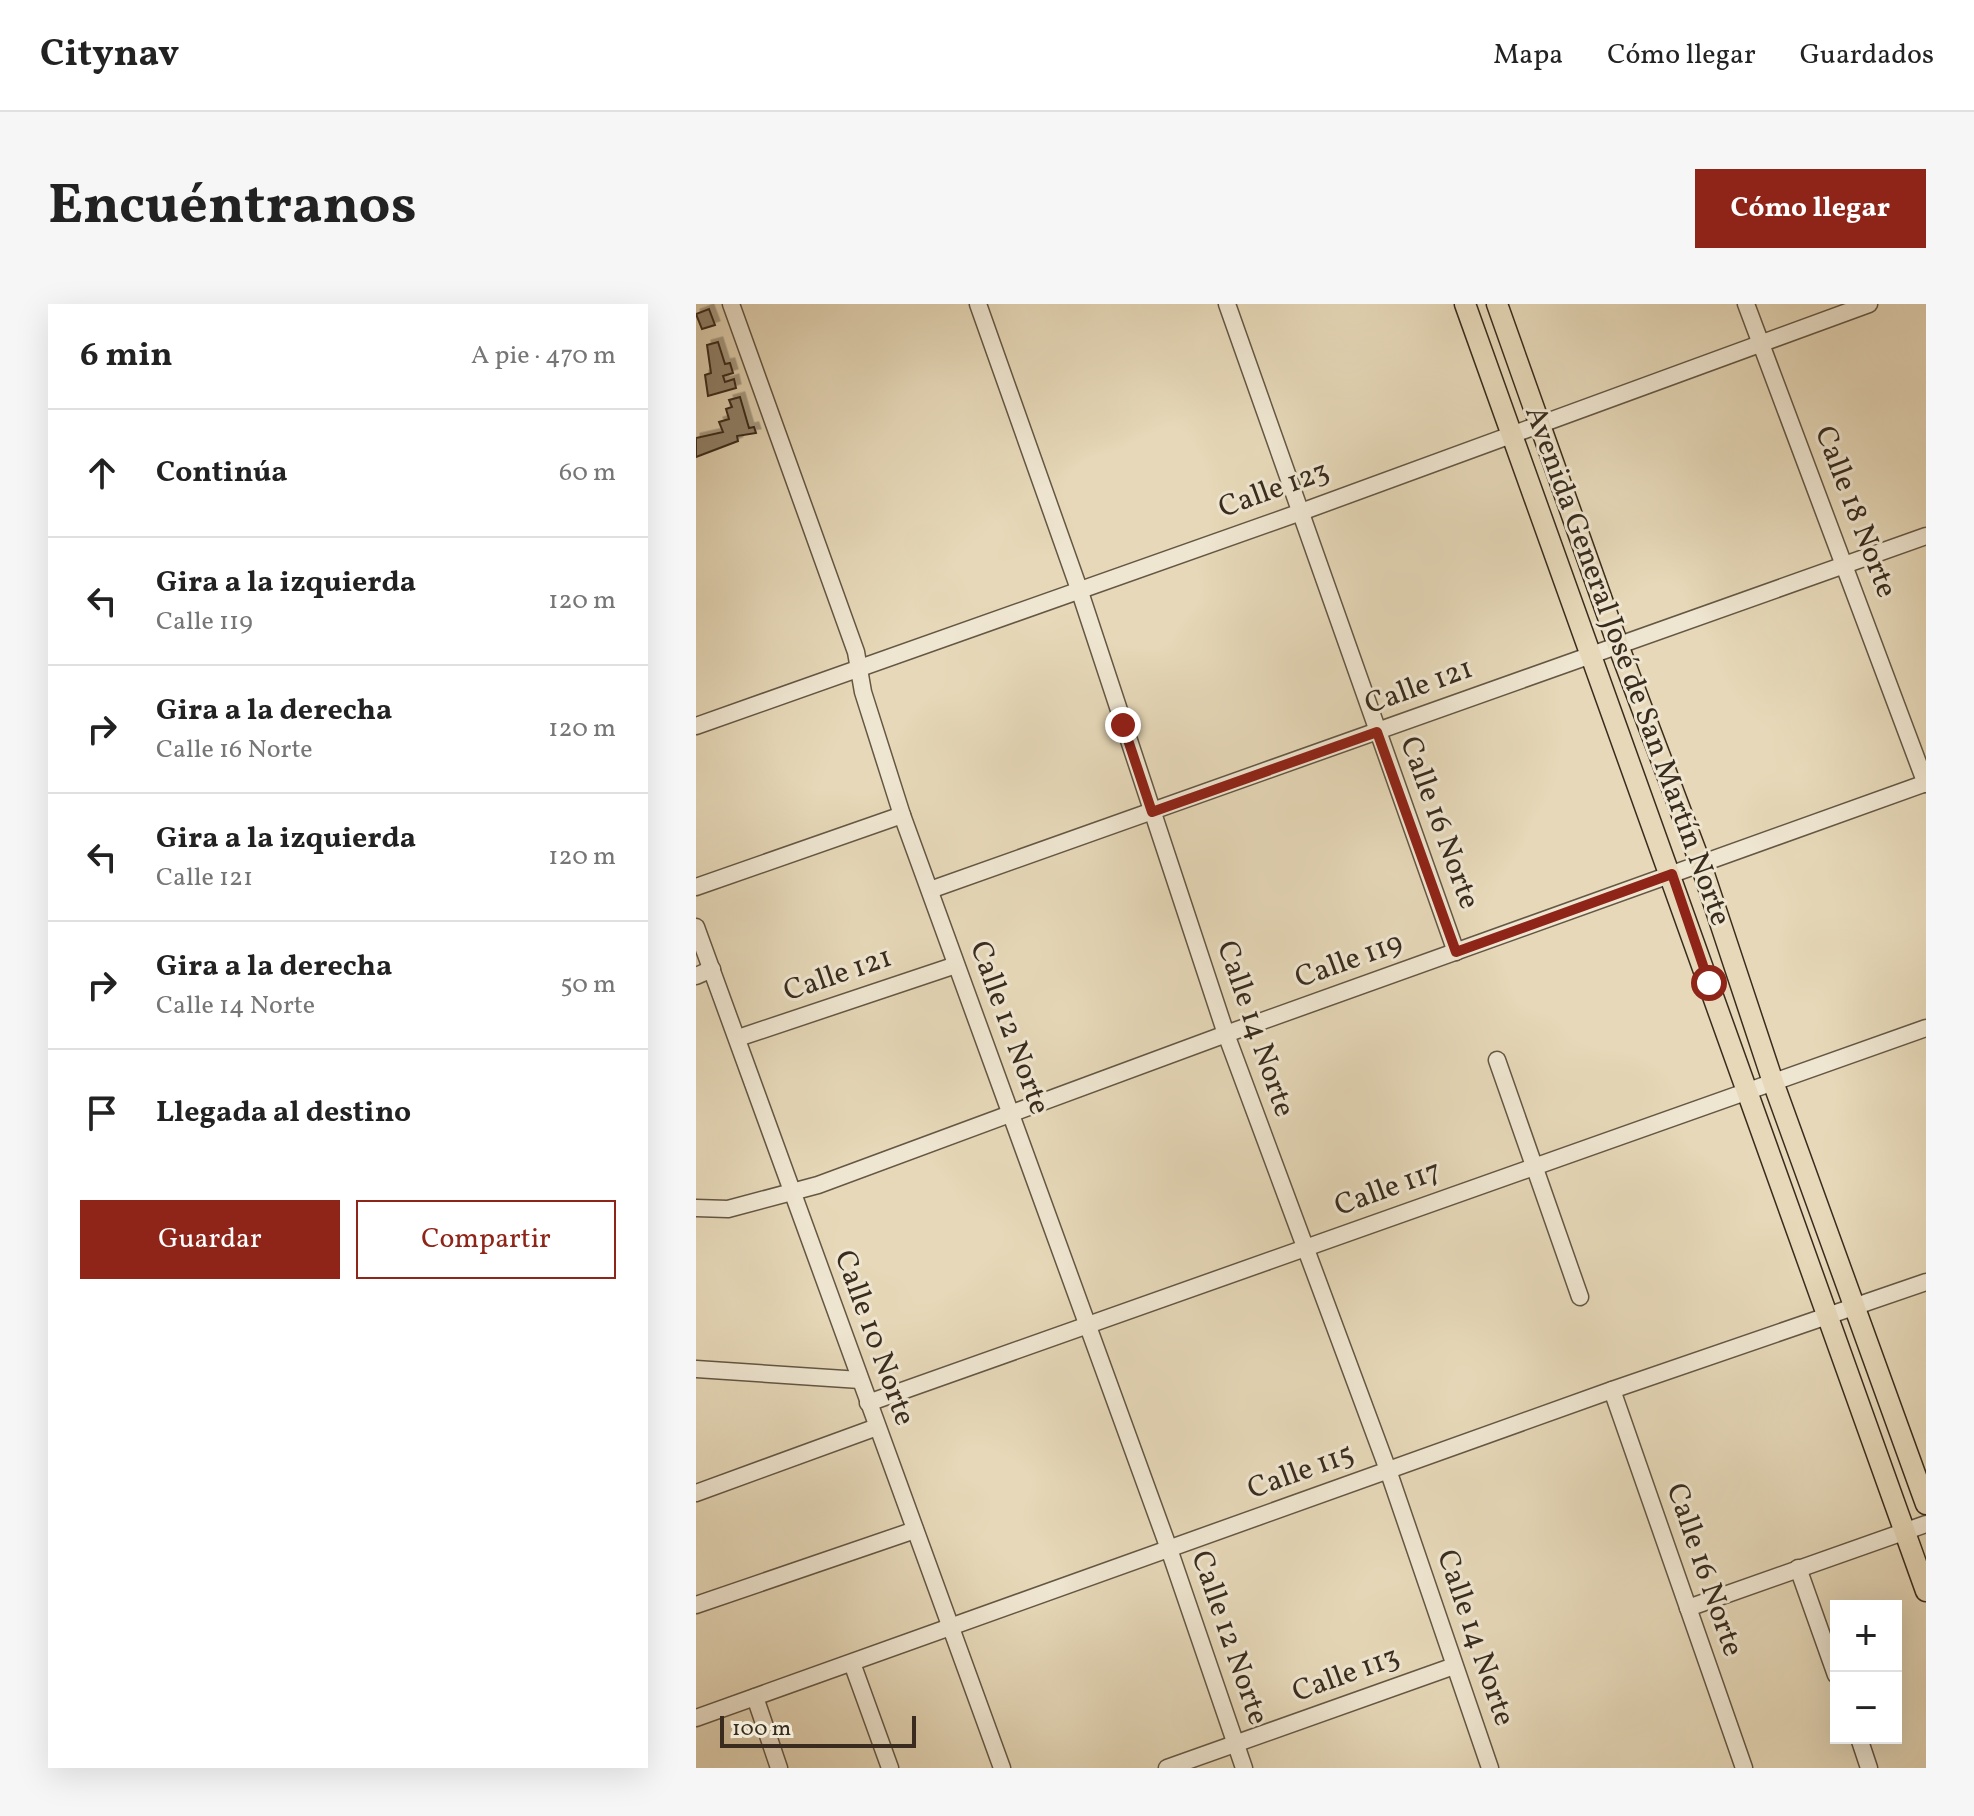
<!DOCTYPE html>
<html lang="es">
<meta charset="utf-8">
<style>
:root{--surface:#fff;--page:#f6f6f6;--text:#222;--muted:#767676;--line:#e0e0e0;--accent:#8f2418}
body{margin:0;font-family:Vollkorn,serif;background:var(--page);color:var(--text)}
.controls{position:absolute;right:24px;bottom:24px;display:grid;overflow:hidden;border-radius:0px;box-shadow:0 8px 32px #0002}
.controls button{width:72px;height:72px;display:grid;place-items:center;padding:0;border:0;border-bottom:2px solid var(--line);background:var(--surface);color:var(--text);font:40px sans-serif}
.scale{position:absolute;left:24px;bottom:20px;width:196px;box-sizing:border-box;padding-left:8px;border:4px solid #392c1e;border-top:0;font-size:22px;line-height:28px;white-space:nowrap;color:#392c1e;-webkit-text-stroke:6px #efe6d1;paint-order:stroke}
.stop{position:absolute;width:24px;height:24px;margin:-18px;border:6px solid #8f2418;border-radius:50%;background:#fff}
.stop.end{background:#8f2418;border-color:#fff;box-shadow:0 2px 8px #0008}
.list{margin:0;padding:0;list-style:none}
h2{display:flex;justify-content:space-between;align-items:center;height:104px;margin:0;padding:0 32px;font-size:34px}
h2 small{font-size:26px;font-weight:400;color:var(--muted)}
.list li{display:grid;grid-template-columns:52px 1fr auto;gap:24px;align-items:center;box-sizing:border-box;height:128px;padding:0 32px;border-top:2px solid var(--line)}
.list b{display:block;font-size:30px;white-space:nowrap}
.list p{margin:0;font-size:26px;white-space:nowrap;color:var(--muted)}
.list em{font-size:26px;font-style:normal;color:var(--muted)}
.actions{display:flex;gap:16px;padding:24px 32px}
.actions a{flex:1;padding:18px 0;border:2px solid var(--accent);border-radius:0px;text-align:center;font-size:28px;color:var(--accent)}
.actions .main{background:var(--accent);color:#fff}
.icon{flex:none;width:44px;height:44px;fill:none;stroke:currentColor;stroke-width:2;stroke-linecap:round;stroke-linejoin:round}
.map{position:relative;flex:none;width:1230px;height:1464px;overflow:hidden;border-radius:0px}
header{display:flex;align-items:center;gap:48px;box-sizing:border-box;height:112px;padding:0 40px;background:var(--surface);border-bottom:2px solid var(--line)}
header strong{font-size:38px}
nav{display:flex;gap:44px;margin-inline-start:auto;font-size:28px}
.intro{display:flex;align-items:center;justify-content:space-between;box-sizing:border-box;height:192px;padding:0 48px}
h1{margin:0;font-size:56px}
.button{padding:20px 36px;border-radius:0px;background:var(--accent);color:#fff;font-size:28px;font-weight:700}
main{display:flex;gap:48px;padding:0 48px}
aside{flex:1;background:var(--surface);border-radius:0px;box-shadow:0 8px 32px #0002}
.map>svg:first-child{display:block}
.building{fill:#93856e;stroke:#392c1e;stroke-width:2;filter:url(#shadow)}
.lines{fill:none;stroke-linecap:round;stroke-linejoin:round}
.minor-casing{stroke:#645744;stroke-width:19}
.major-casing{stroke:#392c1e;stroke-width:23}
.minor{stroke:#efe6d1;stroke-width:16}
.major{stroke:#e6d8b8;stroke-width:20}
.route{stroke:#8f2418;stroke-width:10}
.labels{text-anchor:middle;dominant-baseline:central;stroke-width:6;stroke-linejoin:round;paint-order:stroke}
.street-label{font-size:30px;fill:#392c1e;stroke:#efe6d1}
</style>
<header>
<strong>Citynav</strong>
<nav><a>Mapa</a><a>Cómo llegar</a><a>Guardados</a></nav>
</header>
<div class="intro"><h1>Encuéntranos</h1><a class="button">Cómo llegar</a></div>
<main>
<aside>
<h2>6 min<small>A pie · 470 m</small></h2>
<ul class="list">
<li><svg class="icon" aria-label="ahead" viewBox="0 0 24 24"><path d="M12 20V5M6 11l6-6 6 6"/></svg><div><b>Continúa</b></div><em>60 m</em></li>
<li><svg class="icon" aria-label="left" viewBox="0 0 24 24"><path d="M17 20v-9H6M10 6l-5 5 5 5"/></svg><div><b>Gira a la izquierda</b><p>Calle 119</p></div><em>120 m</em></li>
<li><svg class="icon" aria-label="right" viewBox="0 0 24 24"><path d="M7 20v-9h11M14 6l5 5-5 5"/></svg><div><b>Gira a la derecha</b><p>Calle 16 Norte</p></div><em>120 m</em></li>
<li><svg class="icon" aria-label="left" viewBox="0 0 24 24"><path d="M17 20v-9H6M10 6l-5 5 5 5"/></svg><div><b>Gira a la izquierda</b><p>Calle 121</p></div><em>120 m</em></li>
<li><svg class="icon" aria-label="right" viewBox="0 0 24 24"><path d="M7 20v-9h11M14 6l5 5-5 5"/></svg><div><b>Gira a la derecha</b><p>Calle 14 Norte</p></div><em>50 m</em></li>
<li><svg class="icon" aria-label="arrive" viewBox="0 0 24 24"><path d="M6 21V4h12l-3 4 3 4H6"/></svg><div><b>Llegada al destino</b></div></li>
</ul>
<div class="actions"><a class="main">Guardar</a><a>Compartir</a></div>
</aside>
<div class="map">
<svg width="1230" height="1464" viewBox="0 0 1230 1464">
<defs>
<filter id="shadow"><feDropShadow dx="4.5" dy="-4.5" stdDeviation="0" flood-color="#0004"/></filter>
</defs>
<rect width="100%" height="100%" fill="#e6d8b8"/>
<filter id="stains"><feTurbulence type="fractalNoise" baseFrequency=".0025" numOctaves="4"/><feColorMatrix values="0 0 0 0 .2 0 0 0 0 .09 0 0 0 0 .02 0 0 0 .5 -.17"/></filter>
<radialGradient id="worn" r=".72"><stop offset=".6" stop-color="#630" stop-opacity="0"/><stop offset="1" stop-color="#630" stop-opacity=".3"/></radialGradient>
<g class="building">
<path d="M13,5l6,16 -13,4 -6,-15z"/>
<path d="M22,38l7,22 5,-1 3,10 -10,3 2,6 9,-3 2,9 -28,8 -3,-21 6,-2 -4,-28z"/>
<path d="M44,93l9,31 5,-1 2,6 -19,3 1,5 -42,16v-19l27,-6 -4,-10 10,-3 -3,-10 6,-2 -3,-7z"/>
</g>
<g class="lines">
<g class="minor-casing">
<g id="minor">
<path d="M35,0l125,348 7,40 39,123 267,734 75,219"/>
<path d="M282,0l101,285 147,445 162,436 102,298"/>
<path d="M531,0l229,648"/>
<path d="M1050,0l180,480"/>
<path d="M0,422l605,-214 568,-208"/>
<path d="M0,583l206,-72"/>
<path d="M234,586l996,-354"/>
<path d="M0,623l306,841"/>
<path d="M0,672l16,-7"/>
<path d="M42,734l218,-73"/>
<path d="M801,756l83,237"/>
<path d="M0,904l32,1 90,-24 408,-151 700,-251"/>
<path d="M0,1065l164,11"/>
<path d="M916,1086l132,378"/>
<path d="M172,1099l1058,-375"/>
<path d="M0,1189l181,-66"/>
<path d="M1102,1264l38,107"/>
<path d="M0,1301l219,-75"/>
<path d="M992,1304l238,-84"/>
<path d="M156,1359l38,105"/>
<path d="M59,1393l24,71"/>
<path d="M0,1414l916,-328 314,-108"/>
<path d="M1163,1434l10,30"/>
<path d="M471,1464l287,-102"/>
</g>
</g>
<g class="major-casing">
<g id="major">
<path d="M769,0l461,1287"/>
<path d="M801,0l121,341 83,220 72,217 153,422"/>
</g>
</g>
<use href="#minor" class="minor"/>
<use href="#major" class="major"/>
</g>
<g class="lines">
<path class="route" d="M427,421l29,87 225,-80 79,220 216,-78 37,109"/>
</g>
<g class="labels">
<g class="street-label">
<text transform="translate(578 186) rotate(-20)">Calle 123</text>
<text transform="translate(1159 208) rotate(69)">Calle 18 Norte</text>
<text transform="translate(931 362) rotate(70)">Avenida General José de San Martín Norte</text>
<text transform="translate(723 383) rotate(-20)">Calle 121</text>
<text transform="translate(743 519) rotate(70)">Calle 16 Norte</text>
<text transform="translate(653 657) rotate(-20)">Calle 119</text>
<text transform="translate(142 671) rotate(-19)">Calle 121</text>
<text transform="translate(313 724) rotate(70)">Calle 12 Norte</text>
<text transform="translate(559 725) rotate(71)">Calle 14 Norte</text>
<text transform="translate(692 885) rotate(-20)">Calle 117</text>
<text transform="translate(178 1034) rotate(70)">Calle 10 Norte</text>
<text transform="translate(605 1168) rotate(-20)">Calle 115</text>
<text transform="translate(1008 1266) rotate(71)">Calle 16 Norte</text>
<text transform="translate(533 1334) rotate(71)">Calle 12 Norte</text>
<text transform="translate(779 1334) rotate(71)">Calle 14 Norte</text>
<text transform="translate(650 1371) rotate(-20)">Calle 113</text>
</g>
</g>
<rect width="100%" height="100%" filter="url(#stains)"/>
<rect width="100%" height="100%" fill="url(#worn)"/>
</svg>
<div class="controls">
<button>+</button>
<button>−</button>
</div>
<div class="scale">100 m</div>
<div class="stop" style="left:1013px;top:679px"></div>
<div class="stop end" style="left:427px;top:421px"></div>
</div>
</main>
